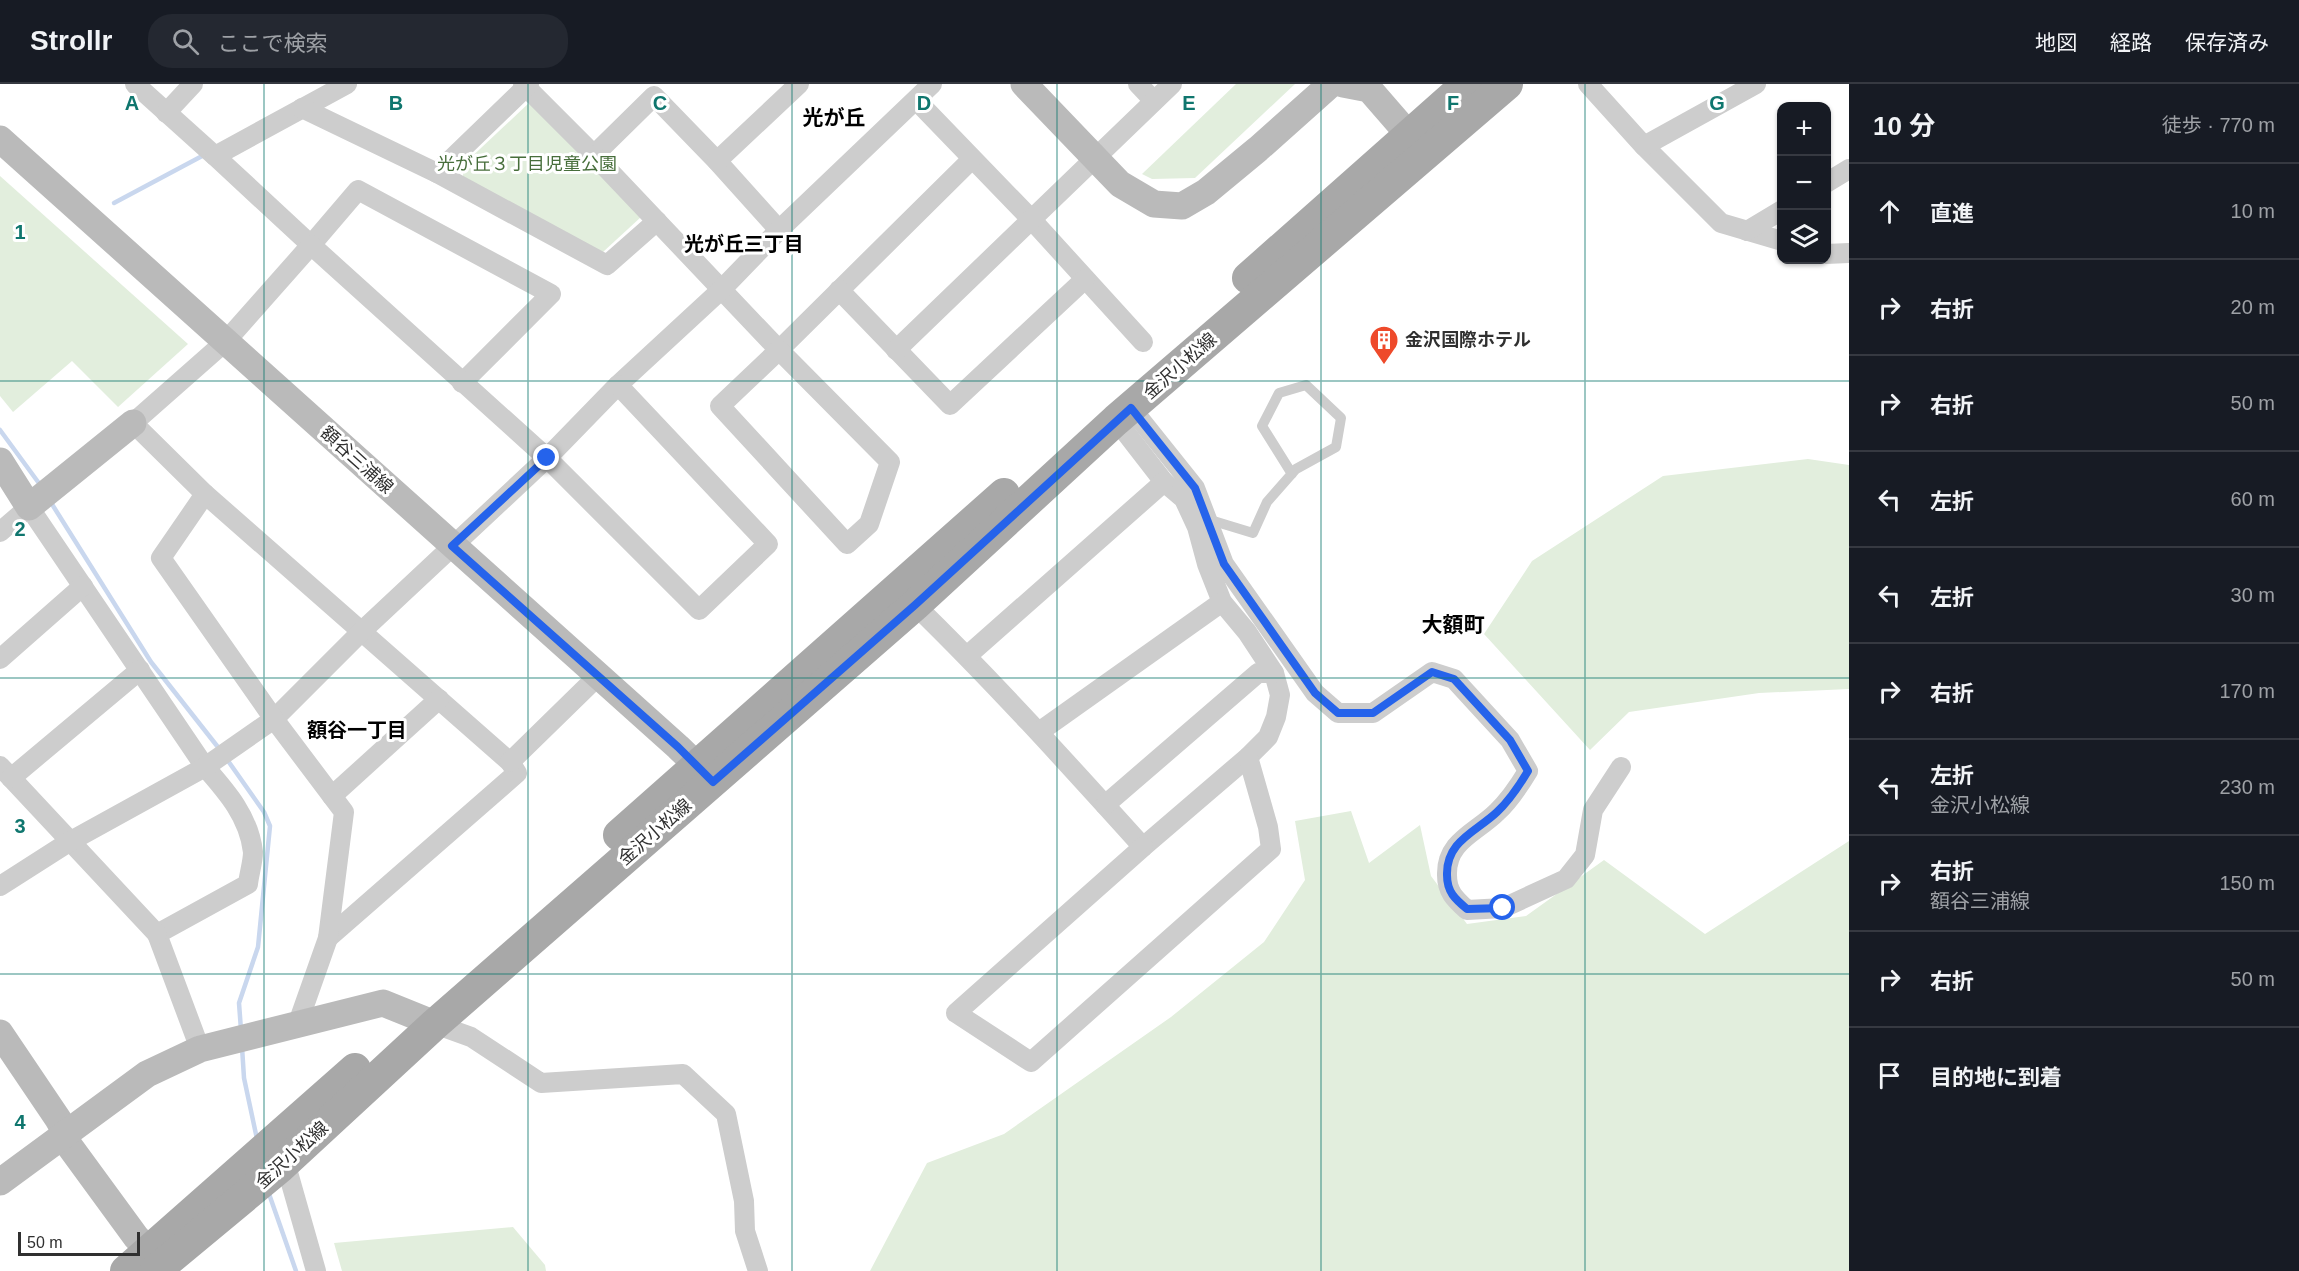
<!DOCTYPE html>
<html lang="ja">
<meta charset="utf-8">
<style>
:root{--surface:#171b24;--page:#242831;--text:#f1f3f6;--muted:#9ea1a6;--line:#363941}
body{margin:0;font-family:Helvetica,"Noto Sans JP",sans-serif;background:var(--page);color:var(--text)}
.controls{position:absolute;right:18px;top:18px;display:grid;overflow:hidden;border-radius:12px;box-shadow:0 2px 4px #0004}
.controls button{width:54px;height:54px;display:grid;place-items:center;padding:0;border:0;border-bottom:2px solid var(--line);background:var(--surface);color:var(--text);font:30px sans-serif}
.scale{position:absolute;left:18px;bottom:15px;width:122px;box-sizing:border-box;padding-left:6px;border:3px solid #303030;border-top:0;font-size:16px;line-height:21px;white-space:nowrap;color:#303030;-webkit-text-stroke:4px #fff;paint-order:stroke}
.stop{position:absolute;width:18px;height:18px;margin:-14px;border:4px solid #2563eb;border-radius:50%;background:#fff}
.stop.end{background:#2563eb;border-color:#fff;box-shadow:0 2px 6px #0008}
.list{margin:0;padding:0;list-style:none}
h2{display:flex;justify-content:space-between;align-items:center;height:78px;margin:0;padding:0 24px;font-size:26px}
h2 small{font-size:20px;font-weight:400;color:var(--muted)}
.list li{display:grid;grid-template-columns:39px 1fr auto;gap:18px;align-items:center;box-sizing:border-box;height:96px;padding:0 24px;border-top:2px solid var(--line)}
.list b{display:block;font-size:22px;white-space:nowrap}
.list p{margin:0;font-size:20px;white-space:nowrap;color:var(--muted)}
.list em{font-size:20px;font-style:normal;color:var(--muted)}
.icon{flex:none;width:33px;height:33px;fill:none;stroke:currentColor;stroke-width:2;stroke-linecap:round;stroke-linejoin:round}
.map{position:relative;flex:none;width:1849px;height:1187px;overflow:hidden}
header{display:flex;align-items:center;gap:36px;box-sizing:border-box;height:84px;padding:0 30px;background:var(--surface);border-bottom:2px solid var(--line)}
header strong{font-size:28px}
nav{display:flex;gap:33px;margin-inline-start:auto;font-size:21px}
.search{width:420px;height:54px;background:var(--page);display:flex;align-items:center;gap:15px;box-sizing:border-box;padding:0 21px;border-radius:24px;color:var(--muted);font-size:22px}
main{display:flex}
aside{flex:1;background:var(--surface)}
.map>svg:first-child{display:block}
.green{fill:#e2eedd}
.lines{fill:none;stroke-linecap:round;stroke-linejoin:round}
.stream{stroke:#c9d7ee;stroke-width:4.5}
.lane{stroke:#cdcdcd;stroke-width:10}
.street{stroke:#cdcdcd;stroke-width:20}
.secondary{stroke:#bababa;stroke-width:27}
.primary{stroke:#a8a8a8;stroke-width:32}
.route{stroke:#2563eb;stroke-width:8}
.grid{fill:none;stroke:#0f766e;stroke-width:1.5;stroke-opacity:0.55}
.labels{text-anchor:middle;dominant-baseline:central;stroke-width:6;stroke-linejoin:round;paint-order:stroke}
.park-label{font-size:18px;fill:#476e3b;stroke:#fff}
.poi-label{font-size:18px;font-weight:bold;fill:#303030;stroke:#fff;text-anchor:start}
.street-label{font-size:18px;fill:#303030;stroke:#fff}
.neighbourhood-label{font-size:20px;font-weight:bold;fill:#000;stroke:#fff}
.quarter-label{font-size:21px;font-weight:bold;fill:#000;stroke:#fff}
.grid-label{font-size:20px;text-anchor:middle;font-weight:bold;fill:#0f766e;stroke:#fff;stroke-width:6;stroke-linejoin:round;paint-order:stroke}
</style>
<header>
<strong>Strollr</strong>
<div class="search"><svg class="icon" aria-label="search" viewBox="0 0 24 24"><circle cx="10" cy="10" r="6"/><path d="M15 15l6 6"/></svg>ここで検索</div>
<nav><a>地図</a><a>経路</a><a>保存済み</a></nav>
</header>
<main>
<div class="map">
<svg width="1849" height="1187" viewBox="0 0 1849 1187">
<rect width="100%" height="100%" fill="#fff"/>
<g class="green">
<path d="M1236,0h59l-100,94 -43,1 -10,-5z"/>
<path d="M530,18l111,115 -38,35 -141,-71 3,-18z"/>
<path d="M0,92l188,168 -70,63 -46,-46 -59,51 -13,-16z"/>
<path d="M1808,375l41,6v224l-90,4 -130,19 -39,38 -106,-116 48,-73 131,-85z"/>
<path d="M1351,727l18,52 51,-38 11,51 36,48 59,-8 78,-56 101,74 144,-93v430h-979l57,-108 77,-29 167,-117 93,-75 41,-62 -10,-59z"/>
<path d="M513,1143l32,38 1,6h-204l-8,-28z"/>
</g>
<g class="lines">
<g class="stream">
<path d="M114,119l90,-48"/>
<path d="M0,346l41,56"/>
<path d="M50,417l101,161 70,89"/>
<path d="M226,674l38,54 6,14 -12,121 -19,56 2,27"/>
<path d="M242,963l2,31 13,61"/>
<path d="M268,1107l28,80"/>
</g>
<path class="lane" d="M1207,435l46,14 14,-31 29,-33 40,-22 5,-29 -35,-33 -27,8 -17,33 30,48"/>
<g class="street">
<path d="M135,0l80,72"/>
<path d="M347,0l-132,72 96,89 47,-55 193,104 -89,89"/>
<path d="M523,0l71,71 60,-59 63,65 62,69"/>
<path d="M529,0l-92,89 170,92 50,-44"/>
<path d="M1138,0l16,17"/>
<path d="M1588,0l56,62 77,77 61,18"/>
<path d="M916,16l115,119 112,123"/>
<path d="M302,24l135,65"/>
<path d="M166,29l27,-29"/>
<path d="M1644,62l112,-62"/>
<path d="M594,71l185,195 193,-191"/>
<path d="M717,77l82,-77"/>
<path d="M1826,99l23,-14"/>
<path d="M1747,147l35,-21"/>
<path d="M1826,170l23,-1"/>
<path d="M839,206l111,115 135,-126"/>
<path d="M779,266l111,112 -21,62 -22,20 -127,-138z"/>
<path d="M896,266l276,-266"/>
<path d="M1131,324l64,80 29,76 91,129 23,20h35l59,-41 22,7 56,61 18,31c-9,15 -18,29 -31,41 -21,21 -51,29 -50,63 0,17 8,24 20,35l36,-2 63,-29 19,-24 8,-45 28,-43"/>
<path d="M205,410l305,268 7,11 -189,165"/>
<path d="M0,448l29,-25 176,260c22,25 44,50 48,85 0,10 -4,22 -5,32l-91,50 43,115"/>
<path d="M915,521c79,77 153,159 228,242l105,-90 20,-20 8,-20 4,-22 -6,-22 -27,-41 -25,-30 -15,-38 -10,-37 -13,-28 -20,-17 -48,-62"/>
<path d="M967,572l197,-174"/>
<path d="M0,575l83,-73"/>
<path d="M1039,648l183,-130"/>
<path d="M510,678l88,-86"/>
<path d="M0,682l157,168"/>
<path d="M11,694l129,-108"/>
<path d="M332,712l107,-97"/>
<path d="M1105,721l153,-132h16"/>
<path d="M1143,763l-187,166 75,49 240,-213 -3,-22 -20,-70"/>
<path d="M0,802l69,-44 136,-75 69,-48 88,-88 185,-173 71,-73 104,-96 57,-59 153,-146"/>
<path d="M298,939l30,-85 16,-126 -70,-93 -113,-161 44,-64 -72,-71 93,-82 85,-96 236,213 152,152 69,-66 -150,-159"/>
<path d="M435,940l36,13 70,46 142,-9 43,40 18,87 1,30 13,40"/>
<path d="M285,1078l31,109"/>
</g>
<g class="secondary">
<path d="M1024,0l96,100 34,20 28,2 24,-14 52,-43 73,-65"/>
<path d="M1343,0l26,5 40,46"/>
<path d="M0,55l678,608 35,34"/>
<path d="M0,377l29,46 104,-84"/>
<path d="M0,949l58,86 8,14 2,11 68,93 27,29"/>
<path d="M0,1098l147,-108 53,-25 183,-46 52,21"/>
</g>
<g class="primary">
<path d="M1248,194l219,-194"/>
<path d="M619,751l385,-341"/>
<path d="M126,1187l229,-202"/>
<path d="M155,1187l124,-103 156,-144 480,-419 201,-185 391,-336"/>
</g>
</g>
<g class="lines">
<path class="route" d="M547,374l-95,88 226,201 35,35 202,-177 216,-197 64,80 29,76 91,129 23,20h35l59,-41 22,7 56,61 18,31c-9,15 -18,29 -31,41 -21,20 -51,29 -50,63 0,17 8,24 20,34l36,-1"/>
</g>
<path class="grid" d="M264,0v1187M528,0v1187M792,0v1187M1057,0v1187M1321,0v1187M1585,0v1187M0,297h1849M0,594h1849M0,890h1849"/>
<defs>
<g id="building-pin" transform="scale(1.5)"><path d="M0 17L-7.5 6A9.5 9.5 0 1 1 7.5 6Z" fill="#ee4a2b" stroke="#fff"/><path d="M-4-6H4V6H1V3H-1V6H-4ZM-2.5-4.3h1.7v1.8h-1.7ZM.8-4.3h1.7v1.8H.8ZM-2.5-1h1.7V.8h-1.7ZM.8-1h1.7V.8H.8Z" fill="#fff"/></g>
</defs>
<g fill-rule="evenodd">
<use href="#building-pin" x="1384" y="256"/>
</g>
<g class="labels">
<g class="park-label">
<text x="527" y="80">光が丘３丁目児童公園</text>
</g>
<g class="poi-label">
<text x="1405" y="256">金沢国際ホテル</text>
</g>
<g class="street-label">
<text transform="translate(1180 282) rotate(-41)">金沢小松線</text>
<text transform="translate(357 376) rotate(42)">額谷三浦線</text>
<text transform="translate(655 748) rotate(-41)">金沢小松線</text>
<text transform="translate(292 1071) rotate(-42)">金沢小松線</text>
</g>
<g class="neighbourhood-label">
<text x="744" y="160">光が丘三丁目</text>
<text x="357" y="646">額谷一丁目</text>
</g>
<g class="quarter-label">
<text x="834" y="33">光が丘</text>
<text x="1453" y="540">大額町</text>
</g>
</g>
<g class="grid-label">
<text x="132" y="26">A</text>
<text x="396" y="26">B</text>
<text x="660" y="26">C</text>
<text x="924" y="26">D</text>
<text x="1189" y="26">E</text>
<text x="1453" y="26">F</text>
<text x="1717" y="26">G</text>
<text x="20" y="155">1</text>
<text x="20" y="452">2</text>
<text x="20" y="749">3</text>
<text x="20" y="1045">4</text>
</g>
</svg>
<div class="controls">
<button>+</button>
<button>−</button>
<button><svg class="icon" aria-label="layers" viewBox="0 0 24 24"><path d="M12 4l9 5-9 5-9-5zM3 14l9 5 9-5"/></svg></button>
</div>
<div class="scale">50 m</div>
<div class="stop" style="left:1503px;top:824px"></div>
<div class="stop end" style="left:547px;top:374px"></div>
</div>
<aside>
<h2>10 分<small>徒歩 · 770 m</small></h2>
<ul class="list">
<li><svg class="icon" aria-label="ahead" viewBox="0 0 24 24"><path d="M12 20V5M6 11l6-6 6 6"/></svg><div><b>直進</b></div><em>10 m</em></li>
<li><svg class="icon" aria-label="right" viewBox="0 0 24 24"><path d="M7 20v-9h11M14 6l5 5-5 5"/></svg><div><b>右折</b></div><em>20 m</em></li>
<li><svg class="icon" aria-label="right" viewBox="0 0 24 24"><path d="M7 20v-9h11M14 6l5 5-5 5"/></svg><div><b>右折</b></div><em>50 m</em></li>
<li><svg class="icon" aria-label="left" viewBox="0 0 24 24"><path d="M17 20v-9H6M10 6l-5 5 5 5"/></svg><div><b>左折</b></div><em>60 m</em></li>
<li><svg class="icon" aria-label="left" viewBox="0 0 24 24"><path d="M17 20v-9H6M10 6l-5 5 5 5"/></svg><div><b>左折</b></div><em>30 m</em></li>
<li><svg class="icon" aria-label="right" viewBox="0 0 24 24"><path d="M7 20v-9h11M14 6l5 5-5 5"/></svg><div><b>右折</b></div><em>170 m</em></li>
<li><svg class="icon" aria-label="left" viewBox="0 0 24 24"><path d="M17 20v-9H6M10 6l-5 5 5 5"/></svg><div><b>左折</b><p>金沢小松線</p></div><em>230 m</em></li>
<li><svg class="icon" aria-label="right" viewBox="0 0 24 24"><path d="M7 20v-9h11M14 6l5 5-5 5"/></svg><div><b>右折</b><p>額谷三浦線</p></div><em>150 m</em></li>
<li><svg class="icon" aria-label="right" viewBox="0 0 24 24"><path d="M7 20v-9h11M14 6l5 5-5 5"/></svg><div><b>右折</b></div><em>50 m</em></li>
<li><svg class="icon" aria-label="arrive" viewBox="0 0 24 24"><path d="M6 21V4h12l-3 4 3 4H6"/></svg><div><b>目的地に到着</b></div></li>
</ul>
</aside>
</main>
